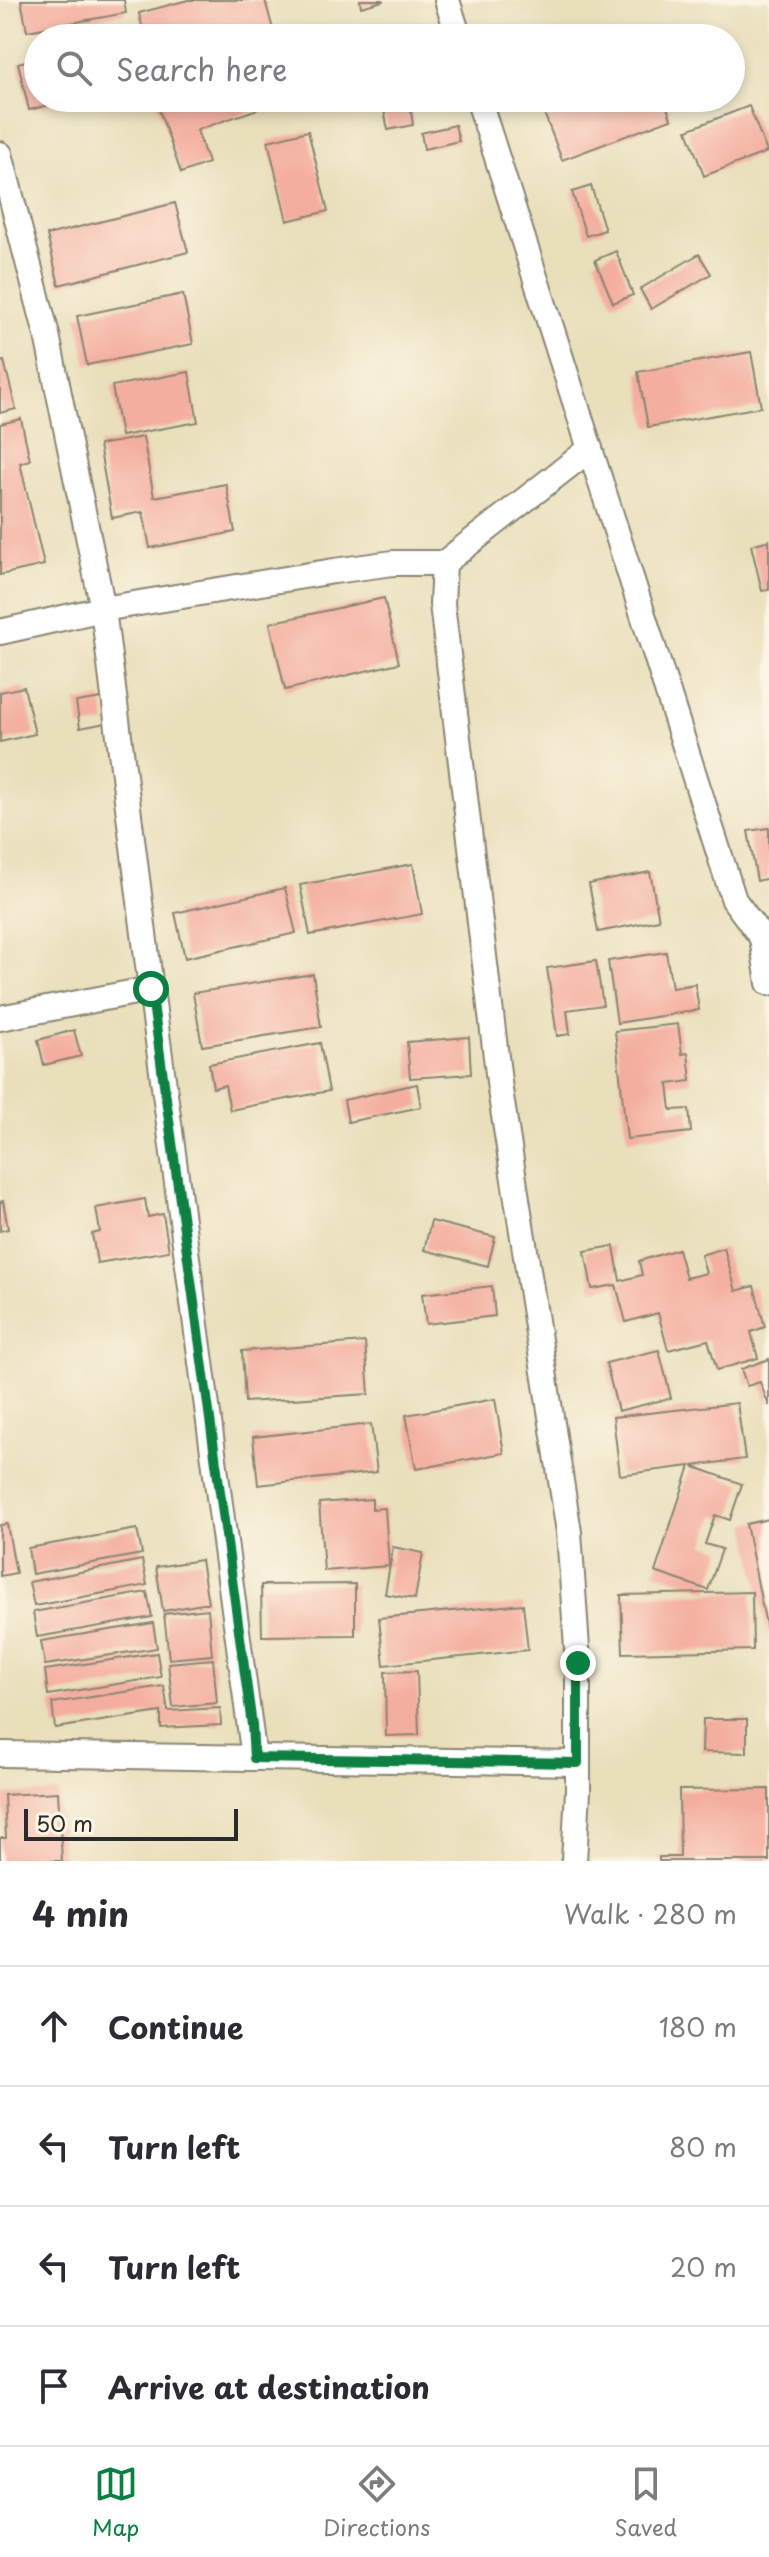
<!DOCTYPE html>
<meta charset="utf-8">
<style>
:root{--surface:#fff;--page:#f2f2f3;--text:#2b2b33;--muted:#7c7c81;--line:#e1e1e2;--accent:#0b8043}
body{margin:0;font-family:"Playpen Sans",sans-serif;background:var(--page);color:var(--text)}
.scale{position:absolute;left:24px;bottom:20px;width:214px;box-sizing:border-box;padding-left:8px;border:4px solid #2b2b2b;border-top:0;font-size:22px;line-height:28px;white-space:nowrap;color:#2b2b2b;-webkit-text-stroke:6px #fcf5e5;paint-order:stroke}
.stop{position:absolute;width:24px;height:24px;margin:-18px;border:6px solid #0b8043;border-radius:50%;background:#fff}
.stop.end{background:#0b8043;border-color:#fff;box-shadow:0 2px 8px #0008}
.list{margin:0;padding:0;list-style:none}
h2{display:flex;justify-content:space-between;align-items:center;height:104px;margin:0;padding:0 32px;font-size:34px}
h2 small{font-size:26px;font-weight:400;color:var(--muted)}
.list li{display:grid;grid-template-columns:52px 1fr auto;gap:24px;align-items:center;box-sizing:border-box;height:120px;padding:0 32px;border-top:2px solid var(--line)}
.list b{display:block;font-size:30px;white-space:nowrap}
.list em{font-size:26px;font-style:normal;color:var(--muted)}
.icon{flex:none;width:44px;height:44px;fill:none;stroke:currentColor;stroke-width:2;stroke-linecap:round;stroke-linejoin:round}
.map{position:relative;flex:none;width:769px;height:1861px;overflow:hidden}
.search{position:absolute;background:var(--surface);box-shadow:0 4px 12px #0003;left:24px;right:24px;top:24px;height:88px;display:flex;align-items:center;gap:20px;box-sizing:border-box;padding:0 28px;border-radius:44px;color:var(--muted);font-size:30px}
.sheet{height:584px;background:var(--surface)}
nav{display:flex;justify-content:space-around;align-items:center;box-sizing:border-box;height:112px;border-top:2px solid var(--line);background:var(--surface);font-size:22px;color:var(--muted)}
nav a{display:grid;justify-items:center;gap:4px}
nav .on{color:var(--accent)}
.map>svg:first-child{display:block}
.building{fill:#f4ae9f}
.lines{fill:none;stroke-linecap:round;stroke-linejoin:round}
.minor-casing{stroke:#8a8573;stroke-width:28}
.minor{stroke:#fff;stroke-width:24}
.route{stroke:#0b8043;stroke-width:10}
</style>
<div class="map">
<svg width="769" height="1861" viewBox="0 0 769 1861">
<rect width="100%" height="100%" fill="#fcf5e5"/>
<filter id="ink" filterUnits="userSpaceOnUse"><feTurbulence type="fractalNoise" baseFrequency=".0125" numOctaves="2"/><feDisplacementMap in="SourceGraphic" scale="16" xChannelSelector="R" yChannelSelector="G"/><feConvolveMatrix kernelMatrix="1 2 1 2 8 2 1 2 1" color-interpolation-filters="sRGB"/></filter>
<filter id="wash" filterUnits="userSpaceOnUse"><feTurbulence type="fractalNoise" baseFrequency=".006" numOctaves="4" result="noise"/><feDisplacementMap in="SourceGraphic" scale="32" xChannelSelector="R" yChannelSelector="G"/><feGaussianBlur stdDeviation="1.8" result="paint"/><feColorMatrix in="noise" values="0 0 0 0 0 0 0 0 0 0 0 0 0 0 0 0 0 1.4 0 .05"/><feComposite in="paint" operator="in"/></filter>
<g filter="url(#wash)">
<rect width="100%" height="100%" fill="#e9dfbb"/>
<g id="blocks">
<g class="building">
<path d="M21,0h103l2,13 -99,18z"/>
<path d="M188,0h77l9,33 -17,5h-112l-6,-25z"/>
<path d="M360,0h23v1l-22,6z"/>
<path d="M38,58v40l35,1 -44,11 -11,-47z"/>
<path d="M155,98h125l1,3 -84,29 11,33 -27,10z"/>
<path d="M395,98h14l4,27 -25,5 -6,-30z"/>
<path d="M559,98h105l7,21 -109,41 -21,-55z"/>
<path d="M749,106l18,46 -63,24 -17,-46z"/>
<path d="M455,125l4,16 -35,8 -3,-16z"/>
<path d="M308,131l20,80 -41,10 -19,-80z"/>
<path d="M591,186l14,44 -19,6 -14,-44z"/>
<path d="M175,203l13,49 -129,33 -12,-50z"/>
<path d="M616,251l17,44 -20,8 -18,-43z"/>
<path d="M699,254l12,20 -60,35 -11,-20z"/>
<path d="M183,294l10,50 -106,21 -10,-49z"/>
<path d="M751,352l10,55 -113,20 -10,-55z"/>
<path d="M4,361l12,48 -16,4v-51z"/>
<path d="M189,372l9,50 -77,14 -9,-50z"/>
<path d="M21,419l9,41 -10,3 24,102 -44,10v-151z"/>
<path d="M143,437l11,60 72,-13 9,48 -85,16 -7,-36 -31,6 -13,-73z"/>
<path d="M769,540v50l-7,1 -11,-46z"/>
<path d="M384,598l15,65 -114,27 -15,-67z"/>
<path d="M24,687l11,47 -35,8v-50z"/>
<path d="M102,698l4,25 -26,5 -4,-26z"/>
<path d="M769,828v50l-12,3 -9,-50z"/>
<path d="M413,864l9,50 -112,21 -10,-50z"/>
<path d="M650,872l9,48 -61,12 -9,-48z"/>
<path d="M285,888l11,45 -111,25 -10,-45z"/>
<path d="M666,952l6,36 23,-4 4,26 -82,13 -9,-62z"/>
<path d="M596,961l7,44 -36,5 3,24 -13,2 -10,-68z"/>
<path d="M313,974l8,53 -119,19 -9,-53z"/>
<path d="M678,1024l4,30 6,-1 3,28 -23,3 3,26 18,-1 2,23 -64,7 -12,-108z"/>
<path d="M74,1030l7,26 -37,9 -6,-25z"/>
<path d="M469,1037l2,37 -61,4 -3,-36z"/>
<path d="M320,1043l9,48 -99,19 -5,-25 -12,3 -4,-24z"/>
<path d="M417,1084l4,23 -73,15 -4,-22z"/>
<path d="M145,1199l3,18 15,-3 6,37 -72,12 -5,-29 8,-2 -4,-24z"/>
<path d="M3,1201l5,28 -8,2v-29z"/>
<path d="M431,1221l64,16 -7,29 -64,-16z"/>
<path d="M614,1246l6,35 22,-6 -3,-14 39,-12 8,29 20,-5 -5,-18 23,-7 12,43 18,-5 11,41 -14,5 7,26 -41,12 -9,-30 -40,10 -10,-37 -32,9 -10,-37 -24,4 -7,-38z"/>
<path d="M492,1286l3,30 -69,8 -4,-30z"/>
<path d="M365,1342l4,52 -124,8 -3,-51z"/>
<path d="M659,1350l12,48 -53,13 -12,-48z"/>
<path d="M769,1359v47l-9,-24 -13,4 -6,-17z"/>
<path d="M495,1399l9,54 -88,16 -10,-54z"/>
<path d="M737,1403l8,56 -53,7 50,18 -12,36 -15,-5 -10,29 17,5 -14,41 -53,-18 35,-106 -70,9 -7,-58z"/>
<path d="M371,1424l6,48 -119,13 -5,-48z"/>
<path d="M372,1499v10l13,-1 4,58 -65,5 -5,-68z"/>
<path d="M769,1519v115l-1,1 -22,-111z"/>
<path d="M7,1524l9,49 -16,3v-51z"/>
<path d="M137,1529l5,25 -110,20 -4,-26z"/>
<path d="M393,1547l30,6 -8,46 -30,-5z"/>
<path d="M142,1560l5,25 -113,21 -5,-24z"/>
<path d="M201,1560l7,43 -45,8 -7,-44z"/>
<path d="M355,1584v51l-93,1 -1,-51z"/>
<path d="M147,1592l5,25 -115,20 -4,-25z"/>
<path d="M752,1592l1,58 -130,3 -2,-58z"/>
<path d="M523,1604l5,46 -144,15 -5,-47z"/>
<path d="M208,1609l4,46 -43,4 -5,-45z"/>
<path d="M153,1623l4,25 -112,17 -4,-24z"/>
<path d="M157,1653l4,24 -113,18 -3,-25z"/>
<path d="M213,1659l4,44 -44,4 -5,-44z"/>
<path d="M417,1671l2,64 -33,1 -1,-64z"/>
<path d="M164,1686l4,25 52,-3 1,17 -60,3v-16l-106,16 -3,-25z"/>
<path d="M703,1719h44v34l-45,-1z"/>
<path d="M769,1789v72h-110v-4h21l-1,-67z"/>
<path d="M58,1792l4,69h-62v-23h6l-2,-43z"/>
</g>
</g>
</g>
<g filter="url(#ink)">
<use href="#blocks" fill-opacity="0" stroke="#8a8573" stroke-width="2"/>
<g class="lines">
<g class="minor-casing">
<g id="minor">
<path d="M447,0l12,38"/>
<path d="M478,98l256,802 28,38 7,1"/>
<path d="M0,154l47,181 56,274 48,380 103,769"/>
<path d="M0,632l103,-23 231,-38 59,-8h51"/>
<path d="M762,938l7,45"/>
<path d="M0,1018l151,-29"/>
<path d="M0,1754l578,9"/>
<path d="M574,1861l4,-70v-128l-9,-131 -69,-442 -58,-486 2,-41 146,-114"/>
</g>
</g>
<use href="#minor" class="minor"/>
</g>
</g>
<g class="lines" filter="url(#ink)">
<path class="route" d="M151,989l101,736 2,33 324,5v-100"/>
</g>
</svg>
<div class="scale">50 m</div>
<div class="stop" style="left:151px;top:989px"></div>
<div class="stop end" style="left:578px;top:1663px"></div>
<div class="search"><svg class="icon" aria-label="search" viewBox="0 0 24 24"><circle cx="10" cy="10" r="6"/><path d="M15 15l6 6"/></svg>Search here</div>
</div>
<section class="sheet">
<h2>4 min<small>Walk · 280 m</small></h2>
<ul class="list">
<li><svg class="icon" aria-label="ahead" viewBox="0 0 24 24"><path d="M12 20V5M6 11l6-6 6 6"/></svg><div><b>Continue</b></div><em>180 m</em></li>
<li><svg class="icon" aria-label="left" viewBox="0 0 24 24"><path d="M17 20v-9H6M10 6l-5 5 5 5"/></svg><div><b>Turn left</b></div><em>80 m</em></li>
<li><svg class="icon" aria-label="left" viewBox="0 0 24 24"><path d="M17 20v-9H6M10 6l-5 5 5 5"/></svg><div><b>Turn left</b></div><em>20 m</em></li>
<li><svg class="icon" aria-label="arrive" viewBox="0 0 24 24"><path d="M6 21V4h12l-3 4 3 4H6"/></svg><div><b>Arrive at destination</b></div></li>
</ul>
</section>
<nav>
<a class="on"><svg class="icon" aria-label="map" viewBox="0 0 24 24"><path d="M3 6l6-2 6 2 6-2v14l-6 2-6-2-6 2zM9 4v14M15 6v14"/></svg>Map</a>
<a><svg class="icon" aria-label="directions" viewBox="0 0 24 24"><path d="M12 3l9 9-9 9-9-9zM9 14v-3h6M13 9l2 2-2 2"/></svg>Directions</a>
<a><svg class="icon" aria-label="saved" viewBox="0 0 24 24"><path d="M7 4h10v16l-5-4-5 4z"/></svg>Saved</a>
</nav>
